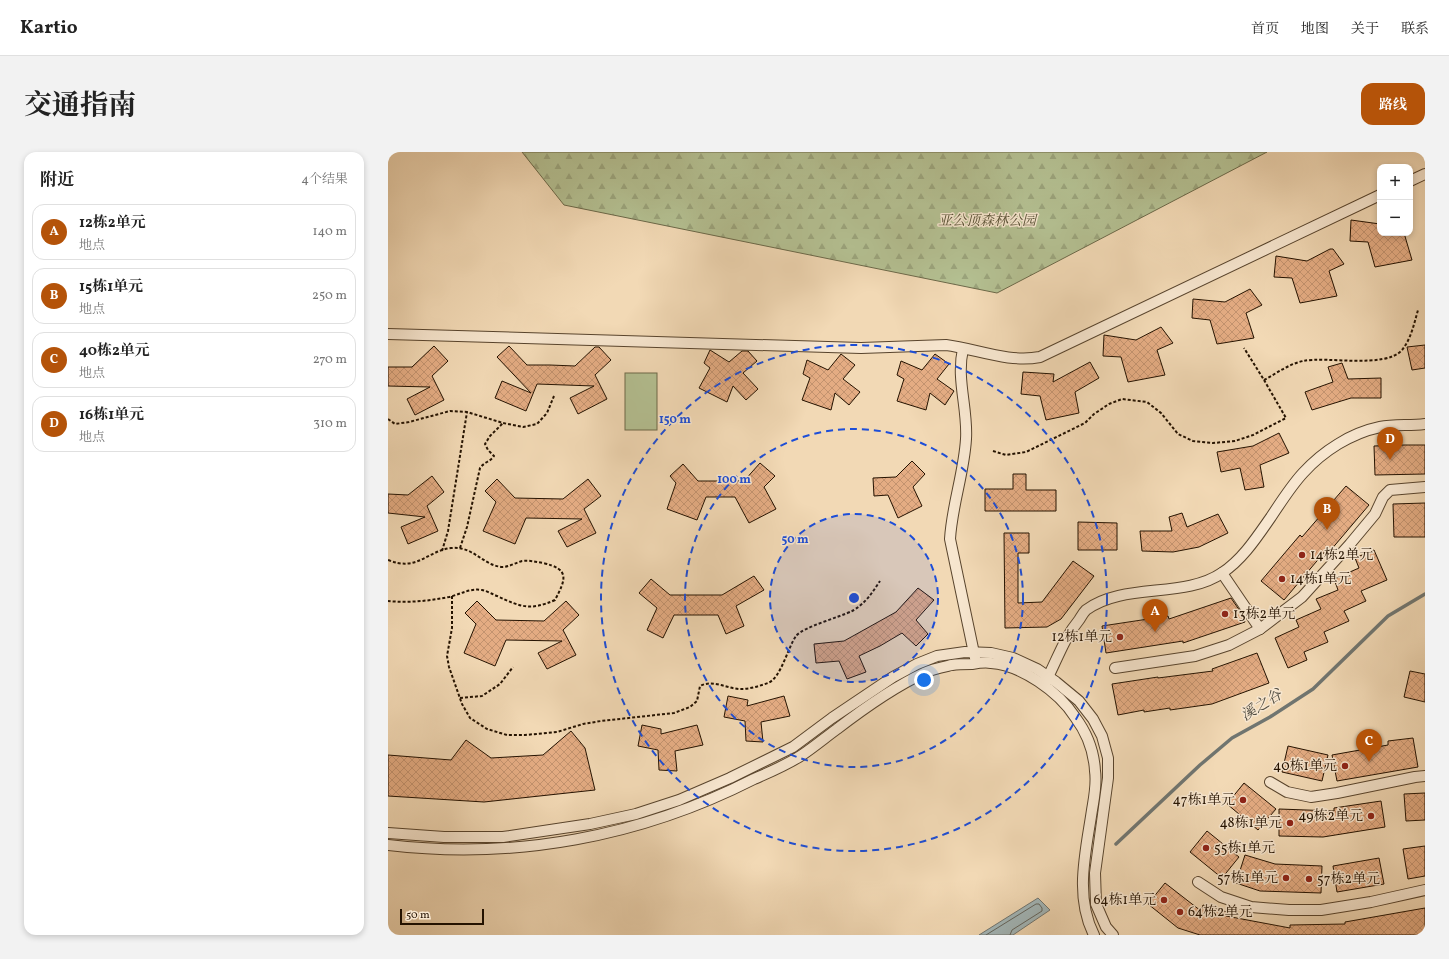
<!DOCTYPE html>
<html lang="zh">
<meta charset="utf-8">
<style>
:root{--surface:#fff;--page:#f2f2f2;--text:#222;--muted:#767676;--line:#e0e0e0;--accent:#b45309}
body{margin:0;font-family:Vollkorn,"Noto Serif SC",serif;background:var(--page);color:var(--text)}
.controls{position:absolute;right:12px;top:12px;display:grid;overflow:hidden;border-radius:8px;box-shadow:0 2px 6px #0003}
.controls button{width:36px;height:36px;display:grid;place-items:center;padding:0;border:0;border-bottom:1px solid var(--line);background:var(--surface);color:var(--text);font:20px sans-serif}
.scale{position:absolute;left:12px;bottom:10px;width:84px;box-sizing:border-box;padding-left:4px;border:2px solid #241200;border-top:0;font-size:11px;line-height:14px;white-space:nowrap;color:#241200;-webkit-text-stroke:3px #f7e6cf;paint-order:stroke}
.you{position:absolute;left:536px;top:528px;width:14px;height:14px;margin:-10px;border:3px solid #fff;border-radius:50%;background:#1a73e8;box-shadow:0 0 0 6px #1a73e833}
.badge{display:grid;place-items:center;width:26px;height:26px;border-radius:50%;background:var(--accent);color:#fff;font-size:13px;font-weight:700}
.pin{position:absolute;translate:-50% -33px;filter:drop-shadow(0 1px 2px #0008)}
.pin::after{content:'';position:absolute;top:21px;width:14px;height:12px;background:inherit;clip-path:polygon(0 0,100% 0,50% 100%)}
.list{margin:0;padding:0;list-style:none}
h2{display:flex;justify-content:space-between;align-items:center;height:52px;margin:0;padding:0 16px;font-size:17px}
h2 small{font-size:13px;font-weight:400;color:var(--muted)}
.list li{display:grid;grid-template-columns:26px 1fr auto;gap:12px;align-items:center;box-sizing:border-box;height:56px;margin:0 8px 8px;padding:0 8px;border:1px solid var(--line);border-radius:12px}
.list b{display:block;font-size:15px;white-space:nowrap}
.list p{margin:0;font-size:13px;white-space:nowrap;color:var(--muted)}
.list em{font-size:13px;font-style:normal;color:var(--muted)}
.map{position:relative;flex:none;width:1037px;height:783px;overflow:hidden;border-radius:12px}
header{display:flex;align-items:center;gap:24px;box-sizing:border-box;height:56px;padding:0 20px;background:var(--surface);border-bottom:1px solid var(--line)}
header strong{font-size:19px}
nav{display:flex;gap:22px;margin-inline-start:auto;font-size:14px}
.intro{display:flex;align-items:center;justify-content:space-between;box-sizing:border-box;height:96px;padding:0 24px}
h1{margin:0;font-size:28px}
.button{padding:10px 18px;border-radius:12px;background:var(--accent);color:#fff;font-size:14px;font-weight:700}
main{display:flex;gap:24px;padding:0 24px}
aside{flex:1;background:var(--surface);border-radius:12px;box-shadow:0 2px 6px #0003}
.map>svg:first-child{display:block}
.forest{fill:url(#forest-firs);stroke:#6c6949}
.pitch{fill:#b4c092;stroke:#6c6949}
.water{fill:#a2b7ba;stroke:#707570}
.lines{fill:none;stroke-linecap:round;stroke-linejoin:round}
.shore{stroke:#63645d;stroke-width:1}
.stream{stroke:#707570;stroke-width:3.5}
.building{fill:url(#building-cross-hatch);stroke:#241200}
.street-casing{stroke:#58442d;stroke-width:12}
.path{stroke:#241200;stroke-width:2;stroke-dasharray:3 2;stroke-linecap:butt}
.street{stroke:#f7e6cf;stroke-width:10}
.ring{fill:none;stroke:#1d4ed8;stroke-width:2;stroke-dasharray:7 5}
.poi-dot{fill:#8f2418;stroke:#f7e6cf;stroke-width:1.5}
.labels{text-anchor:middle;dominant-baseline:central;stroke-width:3;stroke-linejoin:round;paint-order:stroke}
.park-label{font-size:14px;font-style:italic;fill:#564f33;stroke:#f7e6cf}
.poi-label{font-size:14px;fill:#241200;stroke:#f7e6cf;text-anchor:end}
.water-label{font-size:15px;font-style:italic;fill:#504c41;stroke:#f7e6cf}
.centre{fill:#1d4ed8;stroke:#f7e6cf;stroke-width:2}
.ring-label{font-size:12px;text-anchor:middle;font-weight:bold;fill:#1d4ed8;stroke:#f7e6cf;stroke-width:3;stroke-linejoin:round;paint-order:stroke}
</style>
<header>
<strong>Kartio</strong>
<nav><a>首页</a><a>地图</a><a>关于</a><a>联系</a></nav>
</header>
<div class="intro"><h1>交通指南</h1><a class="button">路线</a></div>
<main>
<aside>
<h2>附近<small>4个结果</small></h2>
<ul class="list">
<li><span class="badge">A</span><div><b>12栋2单元</b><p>地点</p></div><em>140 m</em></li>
<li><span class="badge">B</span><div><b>15栋1单元</b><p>地点</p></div><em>250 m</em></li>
<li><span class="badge">C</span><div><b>40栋2单元</b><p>地点</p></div><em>270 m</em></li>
<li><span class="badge">D</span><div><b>16栋1单元</b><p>地点</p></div><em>310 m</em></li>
</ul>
</aside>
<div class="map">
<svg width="1037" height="783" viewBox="0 0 1037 783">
<defs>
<pattern id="forest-firs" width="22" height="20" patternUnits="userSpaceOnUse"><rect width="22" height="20" fill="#b4c092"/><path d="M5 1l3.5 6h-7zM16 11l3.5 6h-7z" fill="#9ba47c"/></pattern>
<pattern id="building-cross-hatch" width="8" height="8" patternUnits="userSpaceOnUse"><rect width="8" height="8" fill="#e4ac83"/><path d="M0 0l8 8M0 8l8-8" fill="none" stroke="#c3936f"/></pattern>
</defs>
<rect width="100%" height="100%" fill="#f2d9b5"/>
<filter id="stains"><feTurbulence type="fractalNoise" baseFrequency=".005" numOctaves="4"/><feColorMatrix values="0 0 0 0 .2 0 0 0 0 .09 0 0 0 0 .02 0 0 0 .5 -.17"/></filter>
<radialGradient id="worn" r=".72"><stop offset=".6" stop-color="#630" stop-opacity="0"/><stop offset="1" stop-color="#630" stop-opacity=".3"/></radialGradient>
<path class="forest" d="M134,0h745l-270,141 -433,-88z"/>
<rect class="pitch" x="237" y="221" width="32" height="57"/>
<path class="water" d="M650,746l12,12 -37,25h-34z"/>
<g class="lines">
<path class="shore" d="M598,783l50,-31h3l3,4v3l-30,19 -2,5"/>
<path class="stream" d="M728,692l84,-79 32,-27 38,-21 43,-28 75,-73 37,-22"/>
</g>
<g class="building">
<path d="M963,68l29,4v9h24l8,27 -37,7 -7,-25 -18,-1z"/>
<path d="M942,97h3l11,15 -15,7 8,25 -37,7 -8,-25 -18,-1 2,-21 31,5z"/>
<path d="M862,137l12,16 -16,8 8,25 -37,6 -7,-24 -18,-2 1,-19 32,3z"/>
<path d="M773,175l12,16 -16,7 8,25 -37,7 -7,-25 -18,-1 1,-21 32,5z"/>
<path d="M1037,193v23l-13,2 -5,-23z"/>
<path d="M46,194l14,15 -16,15 12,24 -29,15 -8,-16 23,-12 -42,-1v-19h24z"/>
<path d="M121,194l18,19h23l25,1 20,-19h4l12,13 -16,15 12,24 -29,15 -8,-16 24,-12 -57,-2 -11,27 -31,-13 7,-17 29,12 -34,-36z"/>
<path d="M322,198l19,12 13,-11h6l9,10 -14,12 15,16 -12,11 -13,-14 -6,16 -28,-14 11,-20 -6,-5z"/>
<path d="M453,202l14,11 -12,14 17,13 -11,13 -14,-12 -4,17 -29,-10 8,-22 -7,-4 4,-14 21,10z"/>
<path d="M547,202l14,10 -12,15 17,12 -9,14 -15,-12 -4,17 -29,-9 7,-22 -7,-4 4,-14 21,9z"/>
<path d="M702,210l9,16 -24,14 4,21 -33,7 -6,-24 -19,-2 2,-22 31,2 -1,8z"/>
<path d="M954,211l6,16 33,-1v20h-30l-39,12 -7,-18 28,-10 -5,-15z"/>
<path d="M891,281l10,20 -29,12 4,22 -19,3 -5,-22 -19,4 -4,-20 36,-6z"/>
<path d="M1017,293h20v29l-50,1 -1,-29z"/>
<path d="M524,309l13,13 -12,13 9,19 -24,12 -10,-23 -14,1 -1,-18 23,-1z"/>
<path d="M372,311l15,13 -11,11 12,22 -27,14 -14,-26h-29l-9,23 -30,-11 9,-26 -6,-7 13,-12 15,17h46z"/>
<path d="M625,322h13v16h30v21h-71v-22h28z"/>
<path d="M44,324l12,16 -17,14 11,25 -30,13 -7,-17 24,-10 -37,-4v-19l20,1z"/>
<path d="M109,327l18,19 48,1 25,-20 13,17 -17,13 12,24 -29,14 -9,-16 24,-12 -56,-1 -11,26 -32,-13 13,-29 -11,-11z"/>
<path d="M958,334l23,19 -39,46 -3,-2 -43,51 -23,-19 39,-46 2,2z"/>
<path d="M1037,351v34h-31l-1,-33z"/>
<path d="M794,361l5,14 31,-13 10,19 -29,14 -26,5 -31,-1 -2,-20h32l-3,-14z"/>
<path d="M690,370l39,1v27h-39z"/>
<path d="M616,381h25v20h-11v50l24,-1 31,-41 21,15 -33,43 -14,8 -42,1z"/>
<path d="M986,398l13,30 -26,11 5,10 -22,10 5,10 -25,11 4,10 -24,10 3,8 -19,8 -13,-30 24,-11 -3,-7 25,-11 -5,-10 22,-9 -4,-11 25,-11 -4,-10z"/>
<path d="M366,424l10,14 -28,16 8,20 -18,8 -8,-19h-44l-11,23 -16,-8 10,-22 -18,-15 12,-14 19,16h52z"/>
<path d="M530,436l16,12 -18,20 12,14 -12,12 -14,-13 -22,13 -21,10 7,16 -19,7 -8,-18 -23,2 -2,-19 30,-3 52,-29z"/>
<path d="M843,446l11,16 3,8 -62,21v-2l-77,12 -4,-27 66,-10 1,3z"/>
<path d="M89,449l19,19 48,1 22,-20 13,14 -16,15 13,25 -29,14 -9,-16 24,-12 -56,-1 -11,26 -31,-13 12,-29 -11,-11z"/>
<path d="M869,501l12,30 -57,21 -42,6v-2l-26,4v-2l-26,5 -6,-31 46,-7v1l55,-7 -1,-2z"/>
<path d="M1022,519l15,3v28l-21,-5z"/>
<path d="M340,544l20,4 -1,6 37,-10 6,20 -29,6 2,20 -17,-1 -1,-20 -21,-4z"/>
<path d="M254,573l19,4v5l36,-9 6,20 -28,6 2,20 -18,-1 -1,-20 -20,-4z"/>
<path d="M183,579l14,17 10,42 -111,12 -96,-6v-41l63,5 15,-20 25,18 52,-3z"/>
<path d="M1025,586l5,29 -81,14 -5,-26 56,-10v-4z"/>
<path d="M900,594l40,9 -6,26 -40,-9z"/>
<path d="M856,631l32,26 -18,21 -31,-26z"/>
<path d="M1037,641v27l-19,1 -2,-27z"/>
<path d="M993,649l4,26 -62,10 -44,-1v-27l55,2v-3z"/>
<path d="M819,679l32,26 -17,21 -32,-26z"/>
<path d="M1037,694v30l-17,3 -5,-30z"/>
<path d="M857,703l30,9 47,2 -1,27 -61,-2 -24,-8z"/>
<path d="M991,706l5,26 -47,8 -4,-26z"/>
<path d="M777,731l36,28 2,-6 24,7 -1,4 64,12v-3l55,-1v-2l80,-14v27h-225l-22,-7 -30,-24z"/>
</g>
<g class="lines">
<g class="street-casing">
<g id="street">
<path d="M1022,29l15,-7"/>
<path d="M0,182l473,14 85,-3c31,4 62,18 94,12l340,-162"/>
<path d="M575,197c-7,30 5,60 3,90 -2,34 -14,66 -16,100l25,119"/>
<path d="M834,421l38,56"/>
<path d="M727,516l80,-12 34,-11 31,-16 42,-32 48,-53 25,-30 8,-17 7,-7 35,-3"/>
<path d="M658,529c11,-21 18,-43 33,-61 2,-3 4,-7 7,-10 38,-28 98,-11 136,-37 21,-14 35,-36 49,-56 10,-15 20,-31 32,-44 20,-22 48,-40 77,-46 14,-3 30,-1 45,-3"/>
<path d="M882,630l17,10 24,5 26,-4 78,-16 10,-1"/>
<path d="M0,681l56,4h59l87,-13 46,-10 43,-14 51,-22 63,-31 39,-29 61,-41 24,-13 20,-8 28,-4 26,1 22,5 24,11 19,13 23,19 14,18 9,17 6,22v20l-13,95 1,31 10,23 7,8"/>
<path d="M0,693c127,15 252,-8 366,-66 16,-7 33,-14 48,-24 12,-8 24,-18 35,-26 26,-20 57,-42 87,-56 8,-4 19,-6 28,-8 6,-1 13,-1 20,-1 6,-1 13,-2 19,-1 30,2 68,29 84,54 12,16 19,35 20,54 2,13 -1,27 -3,39 -6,41 -18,86 2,125"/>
<path d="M810,730l23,15 30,10 38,3h32l50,-8 54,-12"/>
</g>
</g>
<g class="path">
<path d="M876,228c13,-7 25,-16 39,-19 24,-5 82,8 99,-11 9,-11 12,-26 16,-40"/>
<path d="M0,267l7,5 14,-2 41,-11 17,1 36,11 20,4 14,-3 10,-11 7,-17"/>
<path d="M605,299l13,4 20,-3 59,-29 9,-9 15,-10 13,-5 25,3 14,11 17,21 15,7 20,2 22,-2 18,-6 33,-17 -22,-38 -20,-32"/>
<path d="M72,396l7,-21 13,-59c4,-6 10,-6 14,-12l-6,-6 -3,-6 5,-8 13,-13"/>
<path d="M54,399l6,-20 19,-119"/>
<path d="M0,408c29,12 39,-9 63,-12 23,-2 31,17 51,19 7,0 13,-4 20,-6 8,-1 14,1 21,2 27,6 23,16 12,37 -25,11 -34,7 -58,-4 -5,-2 -10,-5 -15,-6 -12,-2 -21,4 -33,7 -21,4 -40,6 -61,4"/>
<path d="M64,444v32l-5,28 2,11 13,37 8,14 17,11 20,6h18l32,-3 26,-8 18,-3 73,-8 16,-6 7,-6 3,-15c13,-7 27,3 41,3 9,0 18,-3 27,-6 13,-5 20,-36 28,-47 7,-9 44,-19 56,-25 13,-7 20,-18 28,-30"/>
<path d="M72,546l22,-2 18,-12 13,-17"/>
</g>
<use href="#street" class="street"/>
</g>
<circle cx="466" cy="446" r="84" fill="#1d4ed8" fill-opacity=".12"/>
<g class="ring">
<circle cx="466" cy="446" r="84"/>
<circle cx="466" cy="446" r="169"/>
<circle cx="466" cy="446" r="253"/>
</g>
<g class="poi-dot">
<circle cx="914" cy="403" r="4"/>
<circle cx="894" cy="427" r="4"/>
<circle cx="837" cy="462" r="4"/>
<circle cx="732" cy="485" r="4"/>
<circle cx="957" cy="614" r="4"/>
<circle cx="855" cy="648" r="4"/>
<circle cx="983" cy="664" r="4"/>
<circle cx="902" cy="671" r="4"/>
<circle cx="818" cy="696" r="4"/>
<circle cx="898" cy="726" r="4"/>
<circle cx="921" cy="727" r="4"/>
<circle cx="776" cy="748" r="4"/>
<circle cx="792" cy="760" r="4"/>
</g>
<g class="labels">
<g class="park-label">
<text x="599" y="69">亚公顶森林公园</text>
</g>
<g class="poi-label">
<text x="922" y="403" text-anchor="start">14栋2单元</text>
<text x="902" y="427" text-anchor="start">14栋1单元</text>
<text x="845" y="462" text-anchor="start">13栋2单元</text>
<text x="724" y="485">12栋1单元</text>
<text x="949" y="614">40栋1单元</text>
<text x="847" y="648">47栋1单元</text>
<text x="975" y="664">49栋2单元</text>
<text x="894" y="671">48栋1单元</text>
<text x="826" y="696" text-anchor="start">55栋1单元</text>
<text x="890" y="726">57栋1单元</text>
<text x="929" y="727" text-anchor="start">57栋2单元</text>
<text x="768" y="748">64栋1单元</text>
<text x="800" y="760" text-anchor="start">64栋2单元</text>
</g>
<g class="water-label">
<text transform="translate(874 554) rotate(-32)">溪之谷</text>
</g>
</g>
<circle cx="466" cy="446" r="6" class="centre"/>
<g class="ring-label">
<text x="287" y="271">150 m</text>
<text x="346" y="331">100 m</text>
<text x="407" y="391">50 m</text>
</g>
<rect width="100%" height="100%" filter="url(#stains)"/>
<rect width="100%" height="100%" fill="url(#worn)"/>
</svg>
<div class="controls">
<button>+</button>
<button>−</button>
</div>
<div class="scale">50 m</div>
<div class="you"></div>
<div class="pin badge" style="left:767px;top:480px">A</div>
<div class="pin badge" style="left:939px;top:378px">B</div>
<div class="pin badge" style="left:981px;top:610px">C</div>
<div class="pin badge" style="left:1002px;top:308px">D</div>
</div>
</main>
